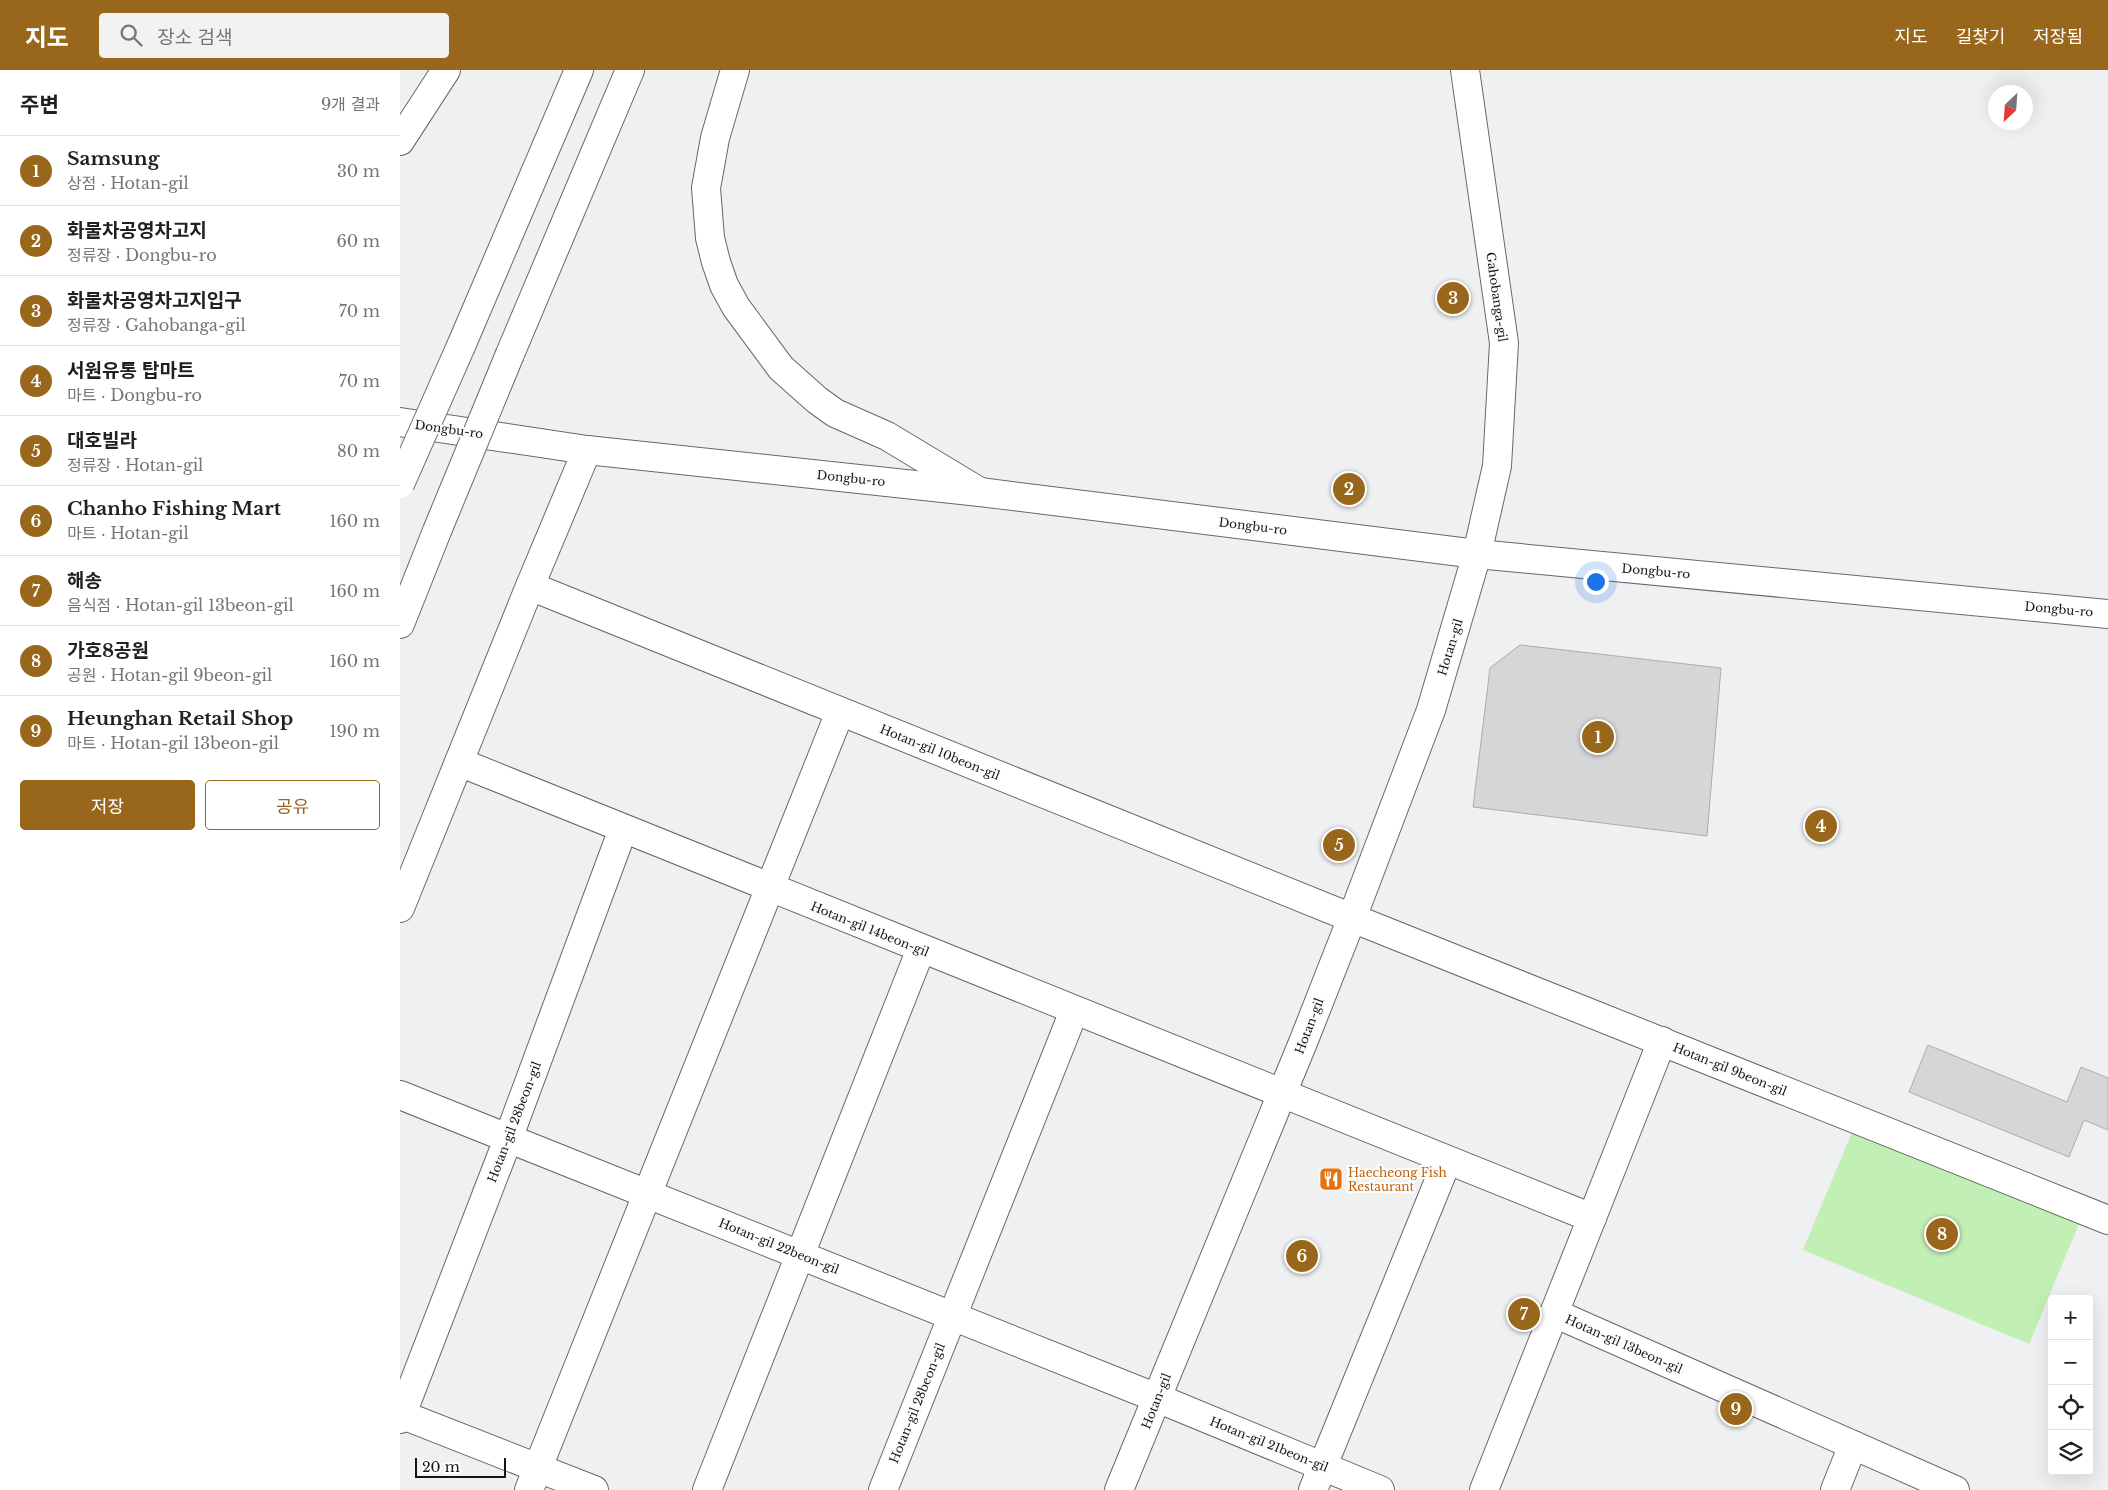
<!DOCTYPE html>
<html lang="ko">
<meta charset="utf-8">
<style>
:root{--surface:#fff;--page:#f2f2f2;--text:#202124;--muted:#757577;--line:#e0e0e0;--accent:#99671b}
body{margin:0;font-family:"Libre Baskerville","Noto Sans KR",serif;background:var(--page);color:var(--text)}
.controls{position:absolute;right:15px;bottom:15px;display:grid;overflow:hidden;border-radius:5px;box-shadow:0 5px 20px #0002}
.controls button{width:45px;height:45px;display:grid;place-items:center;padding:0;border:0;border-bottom:1px solid var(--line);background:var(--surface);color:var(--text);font:25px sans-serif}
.compass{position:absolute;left:1588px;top:15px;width:45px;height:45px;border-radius:50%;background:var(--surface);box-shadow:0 5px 20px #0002;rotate:205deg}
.scale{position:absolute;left:15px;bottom:12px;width:91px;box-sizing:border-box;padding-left:5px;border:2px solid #151516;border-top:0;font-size:14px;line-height:18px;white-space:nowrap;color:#151516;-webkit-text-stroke:4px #fcfdff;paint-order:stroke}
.you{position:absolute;left:1195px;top:511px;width:18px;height:18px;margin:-12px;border:4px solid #fff;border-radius:50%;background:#1a73e8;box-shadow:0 0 0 8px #1a73e833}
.badge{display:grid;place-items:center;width:32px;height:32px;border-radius:50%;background:var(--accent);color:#fff;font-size:16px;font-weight:700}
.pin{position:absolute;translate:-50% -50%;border:2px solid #fff;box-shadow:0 1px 5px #0006}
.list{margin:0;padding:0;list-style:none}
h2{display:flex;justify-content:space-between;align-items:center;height:65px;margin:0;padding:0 20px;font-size:21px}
h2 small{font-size:16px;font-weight:400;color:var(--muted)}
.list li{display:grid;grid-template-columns:32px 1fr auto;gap:15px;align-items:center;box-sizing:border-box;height:70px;padding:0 20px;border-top:1px solid var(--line)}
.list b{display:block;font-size:19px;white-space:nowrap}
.list p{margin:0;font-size:16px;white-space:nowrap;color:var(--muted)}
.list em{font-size:16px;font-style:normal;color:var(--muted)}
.actions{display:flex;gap:10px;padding:15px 20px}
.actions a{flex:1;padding:11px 0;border:1px solid var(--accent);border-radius:5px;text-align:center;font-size:18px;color:var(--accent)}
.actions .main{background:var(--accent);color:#fff}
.icon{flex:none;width:28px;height:28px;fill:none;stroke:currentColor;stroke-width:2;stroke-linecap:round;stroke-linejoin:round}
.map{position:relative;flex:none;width:1708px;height:1420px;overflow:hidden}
header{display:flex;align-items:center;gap:30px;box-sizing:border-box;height:70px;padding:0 25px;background:var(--accent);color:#fff}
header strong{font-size:24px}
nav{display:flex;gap:28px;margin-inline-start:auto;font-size:18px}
.search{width:350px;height:45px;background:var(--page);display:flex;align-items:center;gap:12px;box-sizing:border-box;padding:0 18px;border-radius:5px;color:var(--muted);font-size:19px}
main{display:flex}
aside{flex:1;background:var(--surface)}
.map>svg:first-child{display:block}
.green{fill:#c2efb4}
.building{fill:#d6d6d8;stroke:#acacae}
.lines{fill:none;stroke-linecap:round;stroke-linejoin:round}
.minor-casing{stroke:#676869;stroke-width:30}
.highway-casing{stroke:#676869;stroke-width:30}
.minor{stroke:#fff;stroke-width:28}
.highway{stroke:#fff;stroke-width:28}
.highway-bridge-casing{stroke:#676869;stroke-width:30;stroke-linecap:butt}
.highway-bridge{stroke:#fff;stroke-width:28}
.labels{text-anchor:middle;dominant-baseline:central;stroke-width:4.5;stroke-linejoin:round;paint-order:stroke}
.street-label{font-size:12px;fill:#151516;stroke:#fcfdff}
.food-label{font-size:12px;fill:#c56008;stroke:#fcfdff;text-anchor:start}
</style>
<header>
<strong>지도</strong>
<div class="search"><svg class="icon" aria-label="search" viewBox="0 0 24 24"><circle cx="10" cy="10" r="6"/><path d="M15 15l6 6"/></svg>장소 검색</div>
<nav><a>지도</a><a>길찾기</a><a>저장됨</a></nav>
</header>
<main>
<aside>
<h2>주변<small>9개 결과</small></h2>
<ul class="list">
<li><span class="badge">1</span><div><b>Samsung</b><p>상점 · Hotan-gil</p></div><em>30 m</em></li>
<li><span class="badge">2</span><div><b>화물차공영차고지</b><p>정류장 · Dongbu-ro</p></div><em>60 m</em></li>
<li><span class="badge">3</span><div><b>화물차공영차고지입구</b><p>정류장 · Gahobanga-gil</p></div><em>70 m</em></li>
<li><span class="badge">4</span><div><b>서원유통 탑마트</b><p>마트 · Dongbu-ro</p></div><em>70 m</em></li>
<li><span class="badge">5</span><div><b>대호빌라</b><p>정류장 · Hotan-gil</p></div><em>80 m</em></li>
<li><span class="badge">6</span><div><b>Chanho Fishing Mart</b><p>마트 · Hotan-gil</p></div><em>160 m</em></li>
<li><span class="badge">7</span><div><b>해송</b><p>음식점 · Hotan-gil 13beon-gil</p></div><em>160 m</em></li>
<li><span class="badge">8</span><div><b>가호8공원</b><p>공원 · Hotan-gil 9beon-gil</p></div><em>160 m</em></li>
<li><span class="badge">9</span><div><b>Heunghan Retail Shop</b><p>마트 · Hotan-gil 13beon-gil</p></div><em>190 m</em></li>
</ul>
<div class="actions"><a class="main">저장</a><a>공유</a></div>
</aside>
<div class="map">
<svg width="1708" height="1420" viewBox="0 0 1708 1420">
<rect width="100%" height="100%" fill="#eff0f1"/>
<path class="green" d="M1455,1055l226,94 -52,125 -226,-94z"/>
<g class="building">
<path d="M1120,575l201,23 -14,168 -234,-29 17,-139z"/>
<path d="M1528,975l139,57 14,-35 27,11v52l-24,-10 -15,37 -160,-65z"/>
</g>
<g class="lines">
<g class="minor-casing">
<g id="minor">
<path d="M0,352l187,28 393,42 497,62 631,60"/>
<path d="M130,516l822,332 756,302"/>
<path d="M59,692l1133,456"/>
<path d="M0,838l130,-322 57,-136"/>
<path d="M0,1025l757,303 223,92"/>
<path d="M1154,1243l401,177"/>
<path d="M0,1344l194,76"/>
<path d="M0,1349l108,-280 115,-310"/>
<path d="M129,1420l311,-778"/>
<path d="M307,1420l214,-541"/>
<path d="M483,1420l191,-479"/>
<path d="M719,1420l185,-450 48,-122 79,-208 46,-156 20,-88 7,-123 -39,-273"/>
<path d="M913,1420l134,-329"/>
<path d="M1084,1420l178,-449"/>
<path d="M1435,1420l18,-45"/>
</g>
</g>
<g class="highway-casing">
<g id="highway">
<path d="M335,0l-20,68 -9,50 4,50 6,24 8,23 12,22 45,61 36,32 18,13 52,23 93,56"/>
<path d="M0,71l46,-71"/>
<path d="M61,276l118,-276"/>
<path d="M110,284l120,-284"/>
<path d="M0,554l37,-93"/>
</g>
</g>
<use href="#minor" class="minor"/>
<use href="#highway" class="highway"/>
<g class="highway-bridge-casing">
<g id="highway-bridge">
<path d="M0,414l61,-138"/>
<path d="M37,461l73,-177"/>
</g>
</g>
<use href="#highway-bridge" class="highway-bridge"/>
</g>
<defs>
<g id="restaurant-square" transform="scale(1.25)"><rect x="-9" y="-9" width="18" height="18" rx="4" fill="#e8710a" stroke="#fcfdff"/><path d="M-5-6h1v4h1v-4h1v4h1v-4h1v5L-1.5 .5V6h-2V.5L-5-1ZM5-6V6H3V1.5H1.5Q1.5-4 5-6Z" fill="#fff"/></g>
</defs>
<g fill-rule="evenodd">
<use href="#restaurant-square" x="931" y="1109"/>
</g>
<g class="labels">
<g class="street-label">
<text transform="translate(1097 227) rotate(82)">Gahobanga-gil</text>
<text transform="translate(49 359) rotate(8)">Dongbu-ro</text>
<text transform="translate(451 408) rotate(6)">Dongbu-ro</text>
<text transform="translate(853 456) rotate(7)">Dongbu-ro</text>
<text transform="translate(1256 501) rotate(5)">Dongbu-ro</text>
<text transform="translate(1659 539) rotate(5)">Dongbu-ro</text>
<text transform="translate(1050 577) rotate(-73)">Hotan-gil</text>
<text transform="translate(540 682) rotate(22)">Hotan-gil 10beon-gil</text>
<text transform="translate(470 859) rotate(22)">Hotan-gil 14beon-gil</text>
<text transform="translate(909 956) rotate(-69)">Hotan-gil</text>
<text transform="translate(1330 999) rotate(22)">Hotan-gil 9beon-gil</text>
<text transform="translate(114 1052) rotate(-69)">Hotan-gil 28beon-gil</text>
<text transform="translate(379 1176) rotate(22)">Hotan-gil 22beon-gil</text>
<text transform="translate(1224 1274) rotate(24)">Hotan-gil 13beon-gil</text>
<text transform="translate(756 1331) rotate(-68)">Hotan-gil</text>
<text transform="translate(517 1333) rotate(-68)">Hotan-gil 28beon-gil</text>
<text transform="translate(869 1374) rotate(22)">Hotan-gil 21beon-gil</text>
</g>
<g class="food-label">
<text x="948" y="1102">Haecheong Fish<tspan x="948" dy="14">Restaurant</tspan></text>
</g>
</g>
</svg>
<div class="controls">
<button>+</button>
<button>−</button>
<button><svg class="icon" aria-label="locate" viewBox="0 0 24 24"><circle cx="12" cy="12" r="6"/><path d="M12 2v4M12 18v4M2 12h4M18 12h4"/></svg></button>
<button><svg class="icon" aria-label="layers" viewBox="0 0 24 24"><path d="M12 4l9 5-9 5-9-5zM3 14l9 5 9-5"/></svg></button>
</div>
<svg class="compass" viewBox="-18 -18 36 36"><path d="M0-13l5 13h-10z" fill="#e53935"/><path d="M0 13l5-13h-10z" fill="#757577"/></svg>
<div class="scale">20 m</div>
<div class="you"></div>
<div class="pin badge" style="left:1198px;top:667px">1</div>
<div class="pin badge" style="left:949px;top:419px">2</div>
<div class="pin badge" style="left:1053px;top:228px">3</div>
<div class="pin badge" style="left:1421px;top:756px">4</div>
<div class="pin badge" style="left:939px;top:775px">5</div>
<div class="pin badge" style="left:902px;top:1186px">6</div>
<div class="pin badge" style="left:1124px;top:1244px">7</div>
<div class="pin badge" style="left:1542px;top:1164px">8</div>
<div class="pin badge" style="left:1336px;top:1339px">9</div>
</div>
</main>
